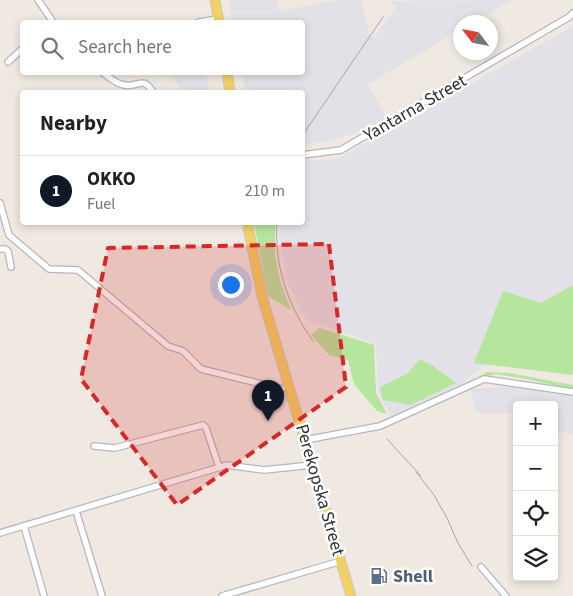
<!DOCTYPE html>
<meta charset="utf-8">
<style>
:root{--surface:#fff;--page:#f2f2f2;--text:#202124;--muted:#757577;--line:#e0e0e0;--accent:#111827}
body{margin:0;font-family:"Source Sans 3",sans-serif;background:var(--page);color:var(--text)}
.controls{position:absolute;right:15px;bottom:15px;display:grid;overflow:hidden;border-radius:5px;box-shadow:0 2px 8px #0003}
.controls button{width:45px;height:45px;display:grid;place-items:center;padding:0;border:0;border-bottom:1px solid var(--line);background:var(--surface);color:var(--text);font:25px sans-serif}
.compass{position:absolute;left:453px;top:15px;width:45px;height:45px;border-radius:50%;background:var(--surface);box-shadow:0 2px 8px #0003;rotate:302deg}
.you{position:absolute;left:230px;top:284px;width:18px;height:18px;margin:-12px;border:4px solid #fff;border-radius:50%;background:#1a73e8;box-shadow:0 0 0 8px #1a73e833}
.badge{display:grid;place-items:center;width:32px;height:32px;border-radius:50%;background:var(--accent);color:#fff;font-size:16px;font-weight:700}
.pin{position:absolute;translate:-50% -41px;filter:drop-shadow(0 1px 2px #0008)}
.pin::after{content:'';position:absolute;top:26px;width:18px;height:15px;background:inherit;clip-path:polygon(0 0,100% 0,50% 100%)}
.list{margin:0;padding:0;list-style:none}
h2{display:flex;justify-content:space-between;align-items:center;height:65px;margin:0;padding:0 20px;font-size:21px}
h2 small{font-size:16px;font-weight:400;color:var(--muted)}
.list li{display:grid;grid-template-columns:32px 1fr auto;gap:15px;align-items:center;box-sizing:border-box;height:70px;padding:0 20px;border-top:1px solid var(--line)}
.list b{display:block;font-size:19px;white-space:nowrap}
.list p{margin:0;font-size:16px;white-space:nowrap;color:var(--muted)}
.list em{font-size:16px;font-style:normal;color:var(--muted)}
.icon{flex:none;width:28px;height:28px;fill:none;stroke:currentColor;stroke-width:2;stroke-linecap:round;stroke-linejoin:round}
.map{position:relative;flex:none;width:573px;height:596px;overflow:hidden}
.search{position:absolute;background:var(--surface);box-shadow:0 2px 8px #0003;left:20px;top:20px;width:285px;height:55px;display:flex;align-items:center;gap:12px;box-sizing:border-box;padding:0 18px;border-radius:5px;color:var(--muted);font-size:19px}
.panel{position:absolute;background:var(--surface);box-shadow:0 2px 8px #0003;left:20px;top:90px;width:285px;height:135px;border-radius:5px}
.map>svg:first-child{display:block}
.industrial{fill:#e3e1e8}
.green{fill:#b6e59e}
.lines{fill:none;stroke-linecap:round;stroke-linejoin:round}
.minor-casing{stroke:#b4b7c1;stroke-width:8}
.primary-casing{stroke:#c9c9c9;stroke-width:11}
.minor{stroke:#fff;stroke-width:5.5}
.primary{stroke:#f2d163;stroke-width:9}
.rail{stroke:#a3a6b8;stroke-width:1}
.marked{fill:#d62828;fill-opacity:0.2;stroke:#d62828;stroke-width:4;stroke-dasharray:10 6;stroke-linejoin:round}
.labels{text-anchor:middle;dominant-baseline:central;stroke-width:5;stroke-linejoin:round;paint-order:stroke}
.street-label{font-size:18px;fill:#2e2e2e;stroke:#fff}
.service-label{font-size:18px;font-weight:bold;fill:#4e5e75;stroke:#fff;text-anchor:start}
</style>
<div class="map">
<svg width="573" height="596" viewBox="0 0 573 596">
<rect width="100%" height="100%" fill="#efe9e1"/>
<g class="industrial">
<path d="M229,0h47l3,11 60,-11h23l7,34 5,4 22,-31 -4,-6 120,-1 -38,22h-14v8l-92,54 19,35 -23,11 -38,12 -23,2 -1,-52h-57l-3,-19 60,-1v-50h-69z"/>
<path d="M573,26v339l-86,-2 -30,24 -66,29 -13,-23 -2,-49 -66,-23 -3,-2 -18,-33 -10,-49 2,-14 21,-1 1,-61 35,-2z"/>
<path d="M171,73h35l3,19h-27z"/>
<path d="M514,386l59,9v39l-19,-3v-26h-37v8h-41l-5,-24z"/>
</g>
<g class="green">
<path d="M254,223h21v32l6,29 10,26 -23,-14z"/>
<path d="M573,285v90l-99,-12 29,-72 38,12z"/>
<path d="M320,328l54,17 2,48 11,21 -10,-3 -23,-27 -6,-24 -19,-5 -18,-20z"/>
<path d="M420,359l13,7 23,17 -45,22 -28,-5 -3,-13 27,-13z"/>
<path d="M487,372l22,1 64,12v5l-46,-11 -32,-5 -10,3 -5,-1z"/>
</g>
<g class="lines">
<g class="minor-casing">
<g id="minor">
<path d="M38,0l15,22"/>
<path d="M199,22l19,-3"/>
<path d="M8,62l14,-13"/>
<path d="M102,72c7,5 14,12 22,13 14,3 18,-10 29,7"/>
<path d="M302,155l39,-5 228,-133 4,-4"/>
<path d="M0,203l9,32 40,34 29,1 90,76 15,5 18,18 81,20"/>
<path d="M0,249h5l3,2 3,16"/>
<path d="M305,440l75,-14 104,-47 89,13"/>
<path d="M94,446l21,2 88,-23 3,3 13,39"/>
<path d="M76,511l26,85"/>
<path d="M24,526l20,70"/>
<path d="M0,533l227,-68 37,5 48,-5"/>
<path d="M481,567l25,29"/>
<path d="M222,596l119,-35"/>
</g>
</g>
<g class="primary-casing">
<g id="primary">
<path d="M215,0l4,22"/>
<path d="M227,72l3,20"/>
<path d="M247,222l15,74 8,27 81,273"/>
</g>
</g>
<use href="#minor" class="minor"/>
<use href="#primary" class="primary"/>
<g class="rail">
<path d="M302,136l81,-119"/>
<path d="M277,222c-3,44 11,84 36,119"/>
<path d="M387,439l34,37"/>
<path d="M416,472l18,23 13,23 11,25 14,23"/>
</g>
</g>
<path class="marked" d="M329,244l17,143 -169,118 -96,-126 27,-131z"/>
<defs>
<g id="fuel-bare" transform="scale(1.35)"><path d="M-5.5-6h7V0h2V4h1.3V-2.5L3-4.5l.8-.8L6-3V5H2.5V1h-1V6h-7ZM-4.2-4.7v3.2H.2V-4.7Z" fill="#5c6f8a" stroke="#fff" stroke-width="2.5" paint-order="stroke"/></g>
</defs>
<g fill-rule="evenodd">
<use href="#fuel-bare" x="379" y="576"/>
</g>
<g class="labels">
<g class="street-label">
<text transform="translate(415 108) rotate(-30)">Yantarna Street</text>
<text transform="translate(320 490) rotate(74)">Perekopska Street</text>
</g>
<g class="service-label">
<text x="393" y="576">Shell</text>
</g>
</g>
</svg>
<div class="controls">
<button>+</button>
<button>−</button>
<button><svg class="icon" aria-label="locate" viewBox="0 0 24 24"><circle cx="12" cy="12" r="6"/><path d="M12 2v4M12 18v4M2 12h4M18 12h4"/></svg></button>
<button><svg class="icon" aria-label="layers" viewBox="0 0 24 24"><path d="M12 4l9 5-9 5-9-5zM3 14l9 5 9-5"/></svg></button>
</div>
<svg class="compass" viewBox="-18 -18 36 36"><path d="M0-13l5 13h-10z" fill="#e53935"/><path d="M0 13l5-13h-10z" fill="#757577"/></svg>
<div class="you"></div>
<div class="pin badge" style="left:268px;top:421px">1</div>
<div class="search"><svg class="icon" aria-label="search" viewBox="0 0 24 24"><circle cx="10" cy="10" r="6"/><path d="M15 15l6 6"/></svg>Search here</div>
<section class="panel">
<h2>Nearby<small></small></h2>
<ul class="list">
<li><span class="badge">1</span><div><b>OKKO</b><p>Fuel</p></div><em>210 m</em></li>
</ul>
</section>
</div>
